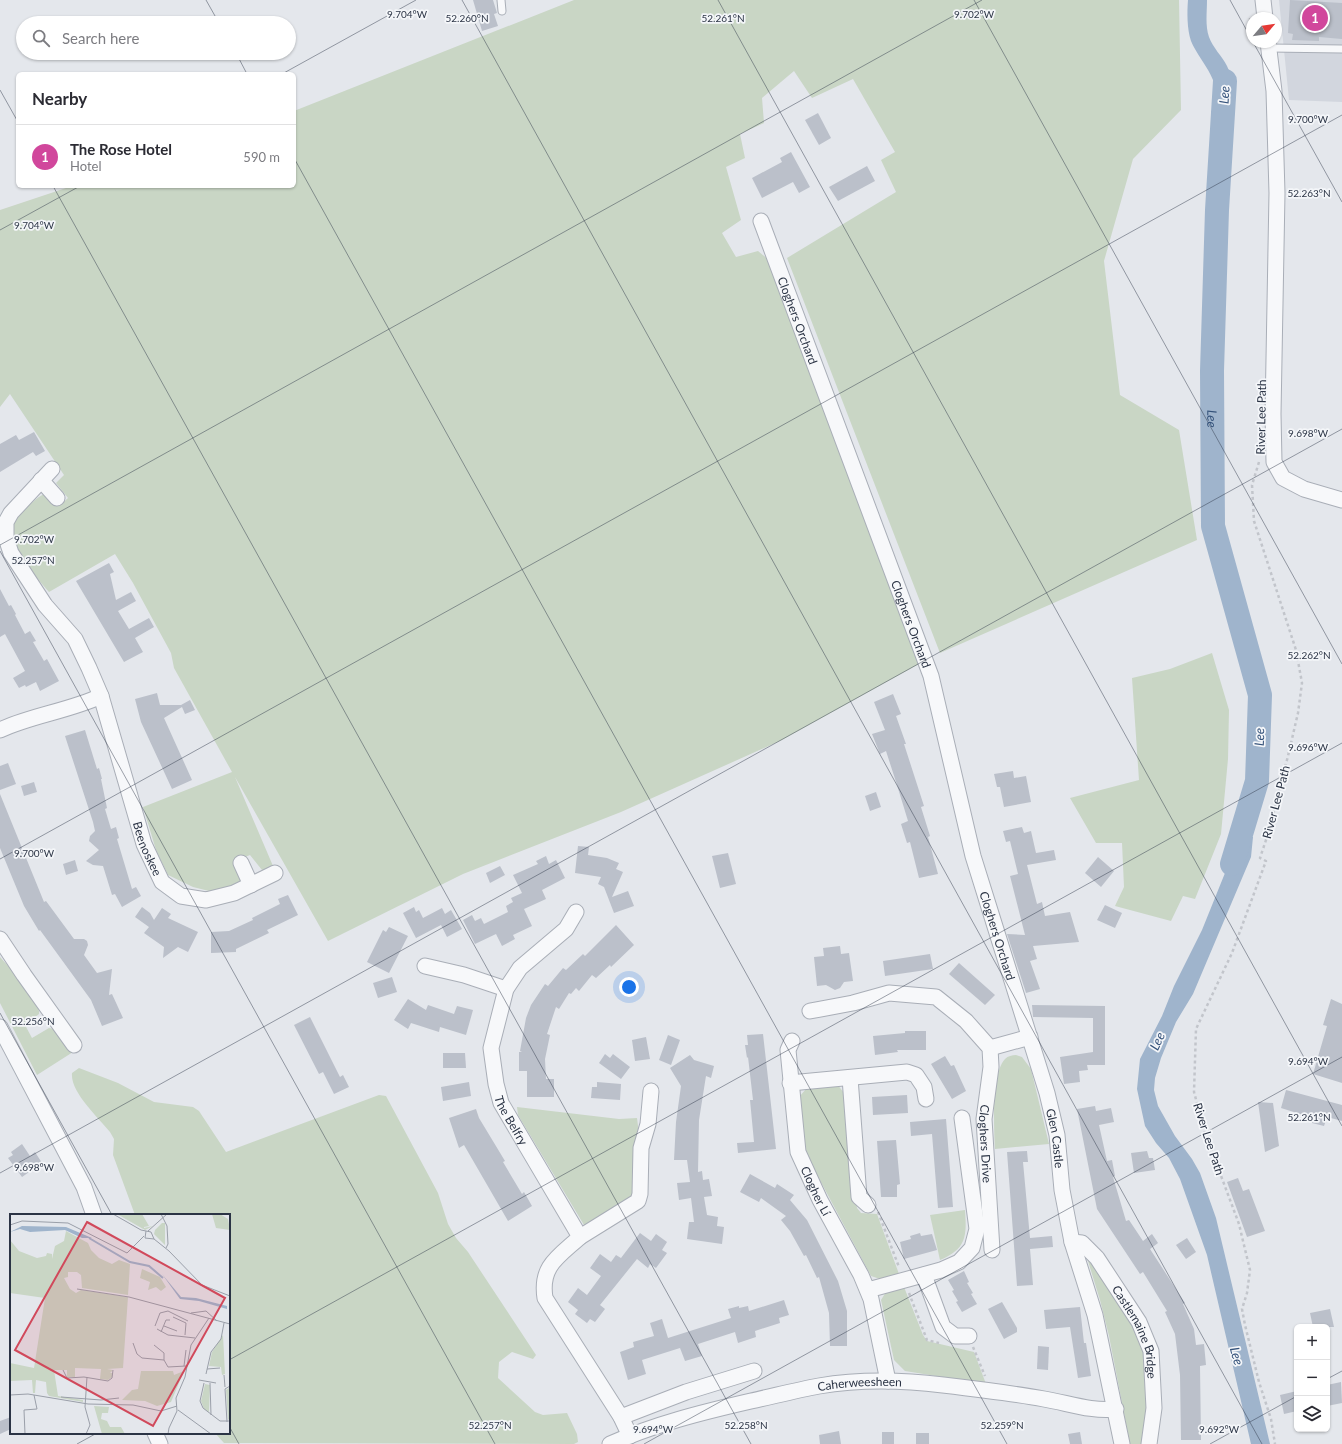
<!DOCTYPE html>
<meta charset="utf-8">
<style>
:root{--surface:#fff;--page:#f2f2f3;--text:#2b2b33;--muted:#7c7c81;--line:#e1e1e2;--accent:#0b8043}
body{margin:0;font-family:Lato,sans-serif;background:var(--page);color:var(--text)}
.controls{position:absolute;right:12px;bottom:12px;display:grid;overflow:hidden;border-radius:6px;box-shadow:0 1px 3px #0004}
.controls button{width:36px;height:36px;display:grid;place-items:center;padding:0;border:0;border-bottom:1px solid var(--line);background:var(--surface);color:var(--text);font:20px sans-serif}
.compass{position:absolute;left:1246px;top:12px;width:36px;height:36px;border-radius:50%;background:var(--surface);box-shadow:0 1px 3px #0004;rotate:61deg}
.you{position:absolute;left:629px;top:987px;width:14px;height:14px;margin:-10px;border:3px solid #fff;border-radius:50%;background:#1a73e8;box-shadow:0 0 0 6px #1a73e833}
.badge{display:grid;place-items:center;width:26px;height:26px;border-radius:50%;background:var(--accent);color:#fff;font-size:13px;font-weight:700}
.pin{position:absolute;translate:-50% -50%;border:2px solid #fff;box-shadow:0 1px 4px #0006}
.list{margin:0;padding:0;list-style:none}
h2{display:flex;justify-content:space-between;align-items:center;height:52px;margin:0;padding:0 16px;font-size:17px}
h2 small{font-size:13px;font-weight:400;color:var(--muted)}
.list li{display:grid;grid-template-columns:26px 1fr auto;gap:12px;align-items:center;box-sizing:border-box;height:64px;padding:0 16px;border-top:1px solid var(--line)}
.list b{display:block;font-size:15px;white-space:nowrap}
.list p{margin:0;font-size:13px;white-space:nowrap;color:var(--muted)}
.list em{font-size:13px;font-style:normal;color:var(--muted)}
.icon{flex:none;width:22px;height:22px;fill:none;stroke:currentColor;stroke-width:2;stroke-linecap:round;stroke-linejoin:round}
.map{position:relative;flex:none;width:1342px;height:1444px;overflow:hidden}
.search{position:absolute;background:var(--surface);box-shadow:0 1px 3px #0004;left:16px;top:16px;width:280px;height:44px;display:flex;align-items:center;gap:10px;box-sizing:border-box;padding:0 14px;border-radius:22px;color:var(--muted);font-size:15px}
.panel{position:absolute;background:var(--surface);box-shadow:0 1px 3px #0004;left:16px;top:72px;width:280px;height:116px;border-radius:6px}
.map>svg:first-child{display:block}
.built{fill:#d2d6de}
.green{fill:#c9d6c5}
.water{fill:#9fb4cc}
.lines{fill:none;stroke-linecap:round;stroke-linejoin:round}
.river{stroke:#9fb4cc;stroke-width:24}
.building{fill:#bbc0ca}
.service-casing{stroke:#a9aeb7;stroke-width:9}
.minor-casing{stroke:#a9aeb7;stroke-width:17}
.path{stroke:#c2c5cb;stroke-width:2.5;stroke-dasharray:3 3;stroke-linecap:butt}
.service{stroke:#f7f8fa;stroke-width:7}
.minor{stroke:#f7f8fa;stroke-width:15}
.ticks{fill:none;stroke:#2b3445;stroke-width:1;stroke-opacity:0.45}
.labels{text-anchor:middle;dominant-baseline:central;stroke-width:3.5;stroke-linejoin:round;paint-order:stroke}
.street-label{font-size:12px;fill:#2b3445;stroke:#f4f6f9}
.water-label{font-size:13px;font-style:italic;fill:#34527a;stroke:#f4f6f9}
.inset-river{fill:none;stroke:#9fb4cc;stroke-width:2}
.inset-road{fill:none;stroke:#9a9fa9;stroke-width:1}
.view{fill:#d1495b;fill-opacity:0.15;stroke:#d1495b;stroke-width:2}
.inset-edge{fill:none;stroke:#2b3445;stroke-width:2}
.ticks-label{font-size:10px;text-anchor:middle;fill:#2b3445;stroke:#f4f6f9;stroke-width:3.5;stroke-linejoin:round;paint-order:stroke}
</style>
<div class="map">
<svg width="1342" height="1444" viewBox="0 0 1342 1444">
<rect width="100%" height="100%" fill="#e4e7ec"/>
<path class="built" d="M1279,0h63v102l-53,-2z"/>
<g class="green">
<path d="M574,0h605l2,110 -48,49 -29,102 16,134 59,35 18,110 -257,113 -153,-395 109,-66 -15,-32 14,-8 -42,-73 -41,19 -18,-27 -32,27 2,25 -24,11 5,24 -19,9 15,53 -19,13 14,24 22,-6 11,9 150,404 -137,76 -161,72 -158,62 -135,67 -93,-164 38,89 -11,4 -12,-15 -15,6 10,21 -32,10 -20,-5 -25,-12 -12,-25 -13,-43 89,-35 -58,-104 -3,-15 -38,-70 -18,-29 -66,38c-13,-15 -40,-46 -37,-66 1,-7 9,-13 13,-17 8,-7 13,-13 22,-16l12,13 9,-8 -12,-15 8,-8 -54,-81 -10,13v-197l72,-24h222v-75z"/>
<path d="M1212,653l17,57 -1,49 -7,75 -26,65 -12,-3 -12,25 -56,-15 9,-19 -2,-44h-26l-26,-45 69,-18 -7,-102 38,-9z"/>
<path d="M0,957c11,13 41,40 39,57l-14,11 7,13 17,-10 5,1 19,23 -36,23 -37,-72z"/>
<path d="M1016,1055l6,2 9,12 18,75 -54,5c-1,-19 -4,-75 10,-90 3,-3 7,-4 11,-4z"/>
<path d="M79,1068l39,15 36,19 39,5 6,4 27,41 153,-57 7,1 52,97 10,31 8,14 12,14 68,103 -3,4 -21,-7 -13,10 -1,16 37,34 8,3 24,-2 10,21 1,8 -4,2 -350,-1 -9,-10h14v-218h-94l-22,-60 1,-16 -4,-7c-12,-15 -40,-40 -38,-59z"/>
<path d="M837,1084l7,9 13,115 4,5 16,1 22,60 -16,6 -12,-4 -65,-122 -7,-57 8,-9z"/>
<path d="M517,1107l102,12 18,-1 2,16 -5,17 -1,15 3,29 -48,31 -4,-1 -66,-110z"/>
<path d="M965,1210c2,27 1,39 -25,50l-10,-45z"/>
<path d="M1088,1261l3,1c12,18 33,42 42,61 18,36 15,82 10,121h-13l-21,-108 -9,-36z"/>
<path d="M904,1287l19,48 4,6 47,11 12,32 -81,-13 -11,-11 -13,-60 5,-8z"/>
</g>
<g class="water">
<path d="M1188,0h19c0,12 -2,26 2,37 4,11 13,19 18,29 8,16 7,32 6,49l-22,-3c17,-26 -11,-49 -20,-71 -4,-12 -4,-29 -3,-41z"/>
<path d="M1236,831l17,6 -2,20 -58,137 -17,28 -15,36 -6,20 -1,12 4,16 17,30 17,23 8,14 16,45 54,226h-19l-44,-189 -27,-76 -11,-21 -13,-15 -11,-17 -8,-37 3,-30 22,-43 12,-30 28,-56 23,-57z"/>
</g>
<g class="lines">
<path class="river" id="s1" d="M1225,81l-8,129 -5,161 1,155 47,169 -3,86 -25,83"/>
</g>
<g class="building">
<path d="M473,0h20l4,13 -3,1 4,12 -16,5z"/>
<path d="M1290,0l52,3v36l-23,-2v4l-27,-1 1,-6 -5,-1z"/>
<path d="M818,113l13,25 -12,7 -14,-25z"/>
<path d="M791,152l19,35 -11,6 -6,-11 -31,16 -10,-20 30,-16 -2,-4z"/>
<path d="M867,166l8,15 -37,20 -9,-14z"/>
<path d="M34,432l11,19 -9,5 -3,-4 -33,20v-28l16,-9 3,5z"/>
<path d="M109,563l5,9 -4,2 6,26 15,-8 5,9 -18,10 11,18 20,-11 5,9 -19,11 8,14 -19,10 -48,-81z"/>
<path d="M0,589l9,17 2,-1 5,9 -1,1 10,19 5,-3 6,10 -3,1 11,19 3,-2 12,22 -19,10 -4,-9 -10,5 -1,-2 -6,3 -6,-10 12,-7 -20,-37 -5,3z"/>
<path d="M157,693l3,12h21l9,-5 5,10 -10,4 -3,-7 -18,11 28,62 -20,9 -31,-67 -6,-23z"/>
<path d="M893,694l8,20 -5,2 10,28h-2l20,62 -3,1 9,29 -2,1 10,37 -19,4 -9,-36 -3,1 -6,-19 7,-3 -11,-36 -11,-34 -6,3 -8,-20 13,-4 -11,-28z"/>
<path d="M85,730l12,39 2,-1 3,11h-1l6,29 -2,1 6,20 5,-2 3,11 -2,1 15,50 4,-2 5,9 -19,11 -7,-13 -3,1 -9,-29 -10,-1 -7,-4 13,-11 -10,-9 1,-5 5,-5 -2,-9 -28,-86z"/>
<path d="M8,763l8,21 -16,6v-24z"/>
<path d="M1013,771l1,7 12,-2 5,26 -27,5 -4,-20h-3l-3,-13z"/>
<path d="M34,782l3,10 -13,4 -3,-10z"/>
<path d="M876,792l5,15 -11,4 -5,-15z"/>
<path d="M0,794l44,108 2,-1 28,38h10l3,2 1,4 -4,10 13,18 15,-4 -3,26 3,-1 11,24 -21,8 -11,-26 -51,-70 -1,1 -15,-25 -24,-58z"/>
<path d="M1022,827l2,6 7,-2 5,22 18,-3 2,10 -29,5 10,39 5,-2 3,14 25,-4 9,30 -46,4 4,13 -7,2 10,28 -14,4 -19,-59 18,1 -15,-59 8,-2 -8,-33 -4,1 -3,-11z"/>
<path d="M578,846l11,1 -1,8 19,3 12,5 -3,6 7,3 -11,25 16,-6 6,15 -20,7 -10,-26 -6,-3 3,-7 -26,-4z"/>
<path d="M728,853l8,31 -16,4 -8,-32z"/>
<path d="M546,856l3,8 7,-4 9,18 -23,12 4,9 -22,10 8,17 -19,9 2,4 -13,7 -6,-12 -21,10 -12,-24 9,-5 3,6 6,-3 3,6 24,-12 -2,-6 7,-4 -2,-4 11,-5 -9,-18 25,-11 -2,-3z"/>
<path d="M1098,857l16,14 -13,16 -16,-14z"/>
<path d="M75,860l3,11 -12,4 -3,-11z"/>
<path d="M500,866l5,9 -15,8 -4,-10z"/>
<path d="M288,895l10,20 -31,15 2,3 -33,16v3l-25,1v-21l18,-1 24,-11 -1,-2 28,-14 -2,-5z"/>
<path d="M1105,905l17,8 -7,15 -18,-8z"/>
<path d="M142,907l8,6 4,7 8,-12 9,6 -3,4 30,14 -10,20 -10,-5 -15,11 1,-11 -20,-14 5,-6 -14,-10z"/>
<path d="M414,907l2,5 3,-2 4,8 19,-10 3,6 6,-4 11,19 -15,8 -6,-12 -25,13 -13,-25z"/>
<path d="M616,925l18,20 -23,22 -1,-2 -14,13 -4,-3 -13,16 -3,-3 -5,6 -2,-1 -10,16 -3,-2 -9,27 3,1 -5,24 1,20h8v18h-27v-26h-8v-19h3l-2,-1 6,-33 5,-13 14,-21 3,2 15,-18 3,2 17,-16 2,2z"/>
<path d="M389,927l19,9 -19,37 -22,-11 16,-32 3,2z"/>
<path d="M840,946l1,8 8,-1 4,28 -9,1 -4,6 -5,2 -9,-5 -9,1 -3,-29 10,-1 -1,-8z"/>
<path d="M930,954l3,15 -48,7 -2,-15z"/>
<path d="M959,963l36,32 -10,10 -36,-31z"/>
<path d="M392,977l5,15 -19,6 -5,-15z"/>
<path d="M408,999l18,11 2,-5 26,9 3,-8 16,4 -7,25 -26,-8 -1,5 -28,-9 -3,6 -14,-9z"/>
<path d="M1331,999l11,5v79l-29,-9 14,-48 -4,-1z"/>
<path d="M1032,1005l73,1v59h-18l1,5 -9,1 1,11 -16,2 -4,-27 33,-5v-34l-60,-1z"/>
<path d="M310,1017l30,60 3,-2 6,12 -15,7 -11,-22 -4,2 -25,-49z"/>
<path d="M905,1031h21v19h-29l1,2 -23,3 -2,-19 32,-3z"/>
<path d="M763,1034l13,115 -38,4 -1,-10 17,-1 -4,-42h3l-5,-43 -1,1 -2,-13h3l-1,-10z"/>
<path d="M668,1035l12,5 -9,25 -12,-5z"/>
<path d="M646,1037l4,22 -15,2 -3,-21z"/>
<path d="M443,1053h22l1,15h-23z"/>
<path d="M605,1054l5,4 3,-4 17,13 -9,12 -22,-16z"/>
<path d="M690,1055l4,5 20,6 -3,12 -5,-2 -7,44 -1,52 4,-1 1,9 6,-1 3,17 -8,1 3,18 11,2 -1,9 7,1 -2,17 -35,-5 2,-17h5l-3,-24 -12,2 -2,-17 13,-1 -3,-22h-13l2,-38 5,-36 -11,-18z"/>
<path d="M945,1056l6,10 3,-1 12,26 -14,8 -21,-35z"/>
<path d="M469,1082l2,14 -28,5 -2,-14z"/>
<path d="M597,1082l24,2 -1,16 -29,-2 1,-11h5z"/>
<path d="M1286,1090l56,15v16l-15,-4 -3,9 -12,-3 1,-5 -32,-10z"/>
<path d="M907,1095l1,18 -35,2 -1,-18z"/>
<path d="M1258,1102l15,1 6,43 -14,6z"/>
<path d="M1095,1106l1,5 15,-3 3,14 -15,3 8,36 5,-1 3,16 -2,1 13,44 3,-1 14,21 9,-7 6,9 -8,6 35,54 -2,1 11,25 2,16 8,-1 2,21 -6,1 1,74h-20l-1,-65 -5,-41 -10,-22 2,-1 -24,-39 -3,2 -43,-65 -20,-100z"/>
<path d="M476,1109l3,9 26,43 -2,1 19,32 2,-2 8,14 -24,15 -44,-76 -5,3 -10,-30z"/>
<path d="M946,1119l7,88 -15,1 -6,-74 -21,2 -1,-14z"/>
<path d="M896,1140l4,44 -3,1v12h-16l-4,-56z"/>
<path d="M22,1144l8,12 5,-4 7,11 -20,14 -14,-19 5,-3 -2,-3z"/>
<path d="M1027,1151l1,11h-5l7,76 22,-2 1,11 -23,2 3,36 -16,1 -10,-134z"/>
<path d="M1147,1151l2,7h4l2,12 -21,3 -3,-20z"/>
<path d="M750,1174l25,14 2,-4 17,11 -4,5 17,20 31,61 9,30v35h-17l-1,-33 -10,-36 -2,1 -11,-23 -2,1 -14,-25 -9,-11 5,-4 -25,-18 -2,4 -19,-10z"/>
<path d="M1238,1178l5,13 6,-2 16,42 -18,6 -20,-55z"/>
<path d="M640,1233l11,8 5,-7 11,8 -5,8 5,3 -11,15 -6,-4 -2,4 -11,-9 -37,46 5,4 -10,13 -5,-3 -3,4 -12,-9 3,-4 -10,-8 10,-14 9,7 14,-19 -11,-8 10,-14 11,8 5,-7 5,3z"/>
<path d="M920,1233l1,3 11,-2 5,16 -33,9 -4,-17 11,-3 -1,-3z"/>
<path d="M1187,1238l9,14 -10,7 -10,-14z"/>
<path d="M964,1271l5,11 -2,1 6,10 -2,1 6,10 -15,8 -6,-10 2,-1 -6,-10 2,-1 -6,-10z"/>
<path d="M784,1300l5,15 -10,3 1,5 -25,8 1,6 -18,6 -3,-11 -37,12 4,12 -17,5 -5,-13 -38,12 4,14 -18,6 -8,-28 14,-5 -1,-5 21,-6 -4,-13 12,-4 6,19 63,-20 -3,-9 11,-3v2l9,-2 1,5z"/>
<path d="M1002,1302l15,26v4l-13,7 -16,-30z"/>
<path d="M1080,1307l4,36h2l5,33 -13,2 -8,-51 -24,2 -2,-19z"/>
<path d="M1330,1309l4,18h-21l-3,-14z"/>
<path d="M1038,1346l11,1 -1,23 -11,-1z"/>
<path d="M1341,1382l1,21 -15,3v-21z"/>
<path d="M1297,1391v20l-13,3 -4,-19z"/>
<path d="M11,1417v12l-11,5v-13z"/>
<path d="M839,1431l2,13h-21l-1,-9z"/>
<rect x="882" y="1432" width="12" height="12"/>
<path d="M1080,1432l2,12h-12l-2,-10z"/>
<rect x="916" y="1433" width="13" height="11"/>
</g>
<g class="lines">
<g class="service-casing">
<g id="service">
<path d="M501,0l1,11"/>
<path d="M1269,48l73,1"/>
</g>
</g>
<g class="minor-casing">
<g id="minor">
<path d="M1263,0l2,18"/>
<path d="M1268,42l6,49 3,102 -4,221 1,48 9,16 21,11 38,11"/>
<path id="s2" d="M761,221l170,455 42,180 74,237 10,42 5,55 10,52 23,73 27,129"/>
<path id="s3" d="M52,469l-41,44 -5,9v16l5,15 34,52 30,34 14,29 12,28 43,148 18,38 19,14 25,4 28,-7 41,-20"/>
<path d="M41,480l16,18"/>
<path d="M0,730c32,-15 69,-19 101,-34"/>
<path d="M241,863l10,22"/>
<path id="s4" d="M576,912l-10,17 -46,39 -14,21 -15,59 5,36 5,19 79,134c-22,20 -40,29 -35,61l76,119 9,19"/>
<path d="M0,939l24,36 50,70"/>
<path d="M425,966l39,9 42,14"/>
<path id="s5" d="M810,1011l43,-8 36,-10 47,4 30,24 24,27 1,19 -7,52 8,131"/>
<path d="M0,1027l84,160 10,28"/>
<path id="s6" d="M792,1041l-4,9 10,102 22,48 41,75 10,24 17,82"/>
<path d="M990,1048l40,-11"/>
<path d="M850,1078l9,119 9,8"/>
<path d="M790,1083l117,-11 9,3 8,12 2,12"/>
<path d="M580,1237l58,-36 2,-7 1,-46 7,-24 3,-33"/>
<path id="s7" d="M1072,1242l10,1 15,15 42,64 12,29 3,57 -5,36"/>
<path d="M924,1275l19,52 12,9h14"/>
<path d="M868,1290l73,-20 18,-8 13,-14 5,-19 -15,-111"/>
<path d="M621,1417l65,-25 68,-21"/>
<path d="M155,1433l5,11"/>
<path id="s8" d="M610,1444c45,-20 93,-32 141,-43 23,-5 46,-11 68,-15 41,-7 83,-6 124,-1 34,4 68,8 101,14 24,4 48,13 72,10"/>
</g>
</g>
<g class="path">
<path d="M1250,18l2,22"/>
<path d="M1259,462l-7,23 2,36 42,129 6,33 -4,30 -10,43 -20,78 -8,24 6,3 -34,92 -36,76 -2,63 11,41 34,91 4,17 7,29 -3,23 -5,16 3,16 14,57 12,37 4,25"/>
<path d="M878,1212l21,55"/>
<path d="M909,1293l18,47 12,3"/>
<path d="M973,1347l12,29"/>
</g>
<use href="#service" class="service"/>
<use href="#minor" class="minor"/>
</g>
<path class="ticks" d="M206,0l13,23M462,0l800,1444M718,0l624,1126M974,0l368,664M1230,0l22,40M1253,42l89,160M236,53l11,21M282,74l134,-74M0,90l18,32M294,158l713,1286M53,186l698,1258M0,230l80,-44M0,545l982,-545M0,551l495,893M0,859l1342,-744M0,1013l112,202M0,1173l1342,-744M229,1360l1113,-617M1327,1379l15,-8M229,1426l10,18M77,1444l20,-11M644,1444l698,-387M1210,1444l87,-48"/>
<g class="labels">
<g class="street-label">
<text stroke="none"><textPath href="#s2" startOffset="106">Cloghers Orchard</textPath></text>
<text transform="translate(1261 417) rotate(-89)">River Lee Path</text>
<text stroke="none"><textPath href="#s2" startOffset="430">Cloghers Orchard</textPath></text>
<text transform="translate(1276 802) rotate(-75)">River Lee Path</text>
<text stroke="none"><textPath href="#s3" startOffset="432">Beenoskee</textPath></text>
<text stroke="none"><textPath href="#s2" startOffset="754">Cloghers Orchard</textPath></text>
<text stroke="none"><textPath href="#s4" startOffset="242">The Belfry</textPath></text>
<text stroke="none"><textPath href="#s2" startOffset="965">Glen Castle</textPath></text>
<text transform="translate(1209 1139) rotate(72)">River Lee Path</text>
<text stroke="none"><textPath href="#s5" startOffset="299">Cloghers Drive</textPath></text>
<text stroke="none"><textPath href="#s6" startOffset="155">Clogher Lí</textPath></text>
<text stroke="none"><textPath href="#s7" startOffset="116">Castlemaine Bridge</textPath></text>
<text stroke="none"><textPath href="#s8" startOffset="258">Caherweesheen</textPath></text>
</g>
<g class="water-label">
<text transform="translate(1224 95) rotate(-87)">Lee</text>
<text stroke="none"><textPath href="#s1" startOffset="338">Lee</textPath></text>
<text transform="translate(1259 737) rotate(-88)">Lee</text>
<text transform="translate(1157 1041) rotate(-65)">Lee</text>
<text transform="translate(1237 1356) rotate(75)">Lee</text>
</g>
</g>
<g transform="translate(10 1214)">
<rect width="220" height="220" fill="#e4e7ec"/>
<path d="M107,0h25l7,12 -5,1v1l9,-2 -8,4zM202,0h8l8,5 2,11 -14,-2zM152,9h3v22l-11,-11 1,-4zM56,17l22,12 3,7 8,8 13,6 7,-4 11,4 -2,31 -46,-7 -1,-13 -4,-3h-9v5l-4,1 6,11 6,4 5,-3 47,7 -5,71 -16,1 6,1 -3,3h3l-1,4 -4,3 -8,-1 1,-10 -26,-1v9h-8v-7h-13l4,26 25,4v2l-34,-6 -2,-3 -1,-11 -10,-2 -1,13h-2l-1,-13 -22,1v-18l24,5 11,-70 -35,-5v-53l9,11 18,7 9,-2 1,-3 5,1v5l3,-13 9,-5zM132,55l18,8 6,10 -5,4 -5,-4 -8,3 2,-8 -10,-4zM213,121l2,39 -3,1 -1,-8 -12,-1 3,-14zM131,157h32l1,4 10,-4 -13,31 -14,4 -12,-5 -23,-1 10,-10 6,-1zM195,170l5,1 -1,27 -5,-3 -3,-8zM220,173v34l-2,-2 -2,-29zM84,192l15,1 -1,6h-6l-1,6 6,2 3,6h11l4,7h-23z" fill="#c9d6c5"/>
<path d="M12,12l44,1 26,11h-10l-17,-8 -35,2 -10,-3 -10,3zM152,60l19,23 15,1 31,8v3l-28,-8 -19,-2z" fill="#9fb4cc"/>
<path class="inset-river" d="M79,24l41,24 19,4 14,12"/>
<path class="inset-road" d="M103,0l28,16 10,2 3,7 15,12 33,34 28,11M151,0l6,12 1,18 -2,4M0,11l12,-4 46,2 59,30 17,-17M136,17l-1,7 9,1M138,17l19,-17M67,75l52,8 101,27M181,99l15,-2 11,10M163,103l13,6 -1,12M145,112l5,-13 8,-2 20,10M154,112l13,5M147,115l11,6 27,3M151,118l5,-12h4M123,129l4,11 5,4 22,2 4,7 18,-1M144,131l10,8v7M174,152l2,-16M197,155l13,-1M53,156l4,8 17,-1 24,4 4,-3 1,-8M196,160l5,-22 10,-13 3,-16M214,161l1,12M189,166l17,3M194,169l-4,18 3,7 17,13h10M200,169l1,32M0,181l18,-1 60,10 45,1 28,6 16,-5M51,183l40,3 18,-2M168,196l33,24M217,208l-2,-33 5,-3M15,220l-1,-24 13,-1 -3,-14M76,220l4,-9 -5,-18 2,-30M158,220l1,-6 8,-17 -1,-13 9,-21 6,-32 18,-27"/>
<path class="view" d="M77,8l138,76 -72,128 -138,-76z"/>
<rect width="220" height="220" class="inset-edge"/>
</g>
<g class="ticks-label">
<text x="407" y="18">9.704°W</text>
<text x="974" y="18">9.702°W</text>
<text x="467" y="22">52.260°N</text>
<text x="723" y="22">52.261°N</text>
<text x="1308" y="123">9.700°W</text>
<text x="1309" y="197">52.263°N</text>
<text x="34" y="229">9.704°W</text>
<text x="1308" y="437">9.698°W</text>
<text x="34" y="543">9.702°W</text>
<text x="33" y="564">52.257°N</text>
<text x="1309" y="659">52.262°N</text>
<text x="1308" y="751">9.696°W</text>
<text x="34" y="857">9.700°W</text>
<text x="33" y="1025">52.256°N</text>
<text x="1308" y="1065">9.694°W</text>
<text x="1309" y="1121">52.261°N</text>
<text x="34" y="1171">9.698°W</text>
<text x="490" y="1429">52.257°N</text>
<text x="746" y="1429">52.258°N</text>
<text x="1002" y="1429">52.259°N</text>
<text x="653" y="1433">9.694°W</text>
<text x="1219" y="1433">9.692°W</text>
</g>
</svg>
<div class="controls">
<button>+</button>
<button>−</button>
<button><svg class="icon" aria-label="layers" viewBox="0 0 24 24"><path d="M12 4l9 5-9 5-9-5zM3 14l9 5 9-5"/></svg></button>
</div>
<svg class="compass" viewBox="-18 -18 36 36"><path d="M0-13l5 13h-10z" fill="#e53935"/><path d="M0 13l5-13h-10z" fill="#7c7c81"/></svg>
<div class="you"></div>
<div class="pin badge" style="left:1315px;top:18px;background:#d1479c">1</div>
<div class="search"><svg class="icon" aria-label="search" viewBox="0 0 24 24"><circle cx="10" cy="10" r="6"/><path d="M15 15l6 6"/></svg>Search here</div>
<section class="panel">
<h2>Nearby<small></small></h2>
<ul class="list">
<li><span class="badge" style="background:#d1479c">1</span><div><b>The Rose Hotel</b><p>Hotel</p></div><em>590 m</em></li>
</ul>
</section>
</div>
